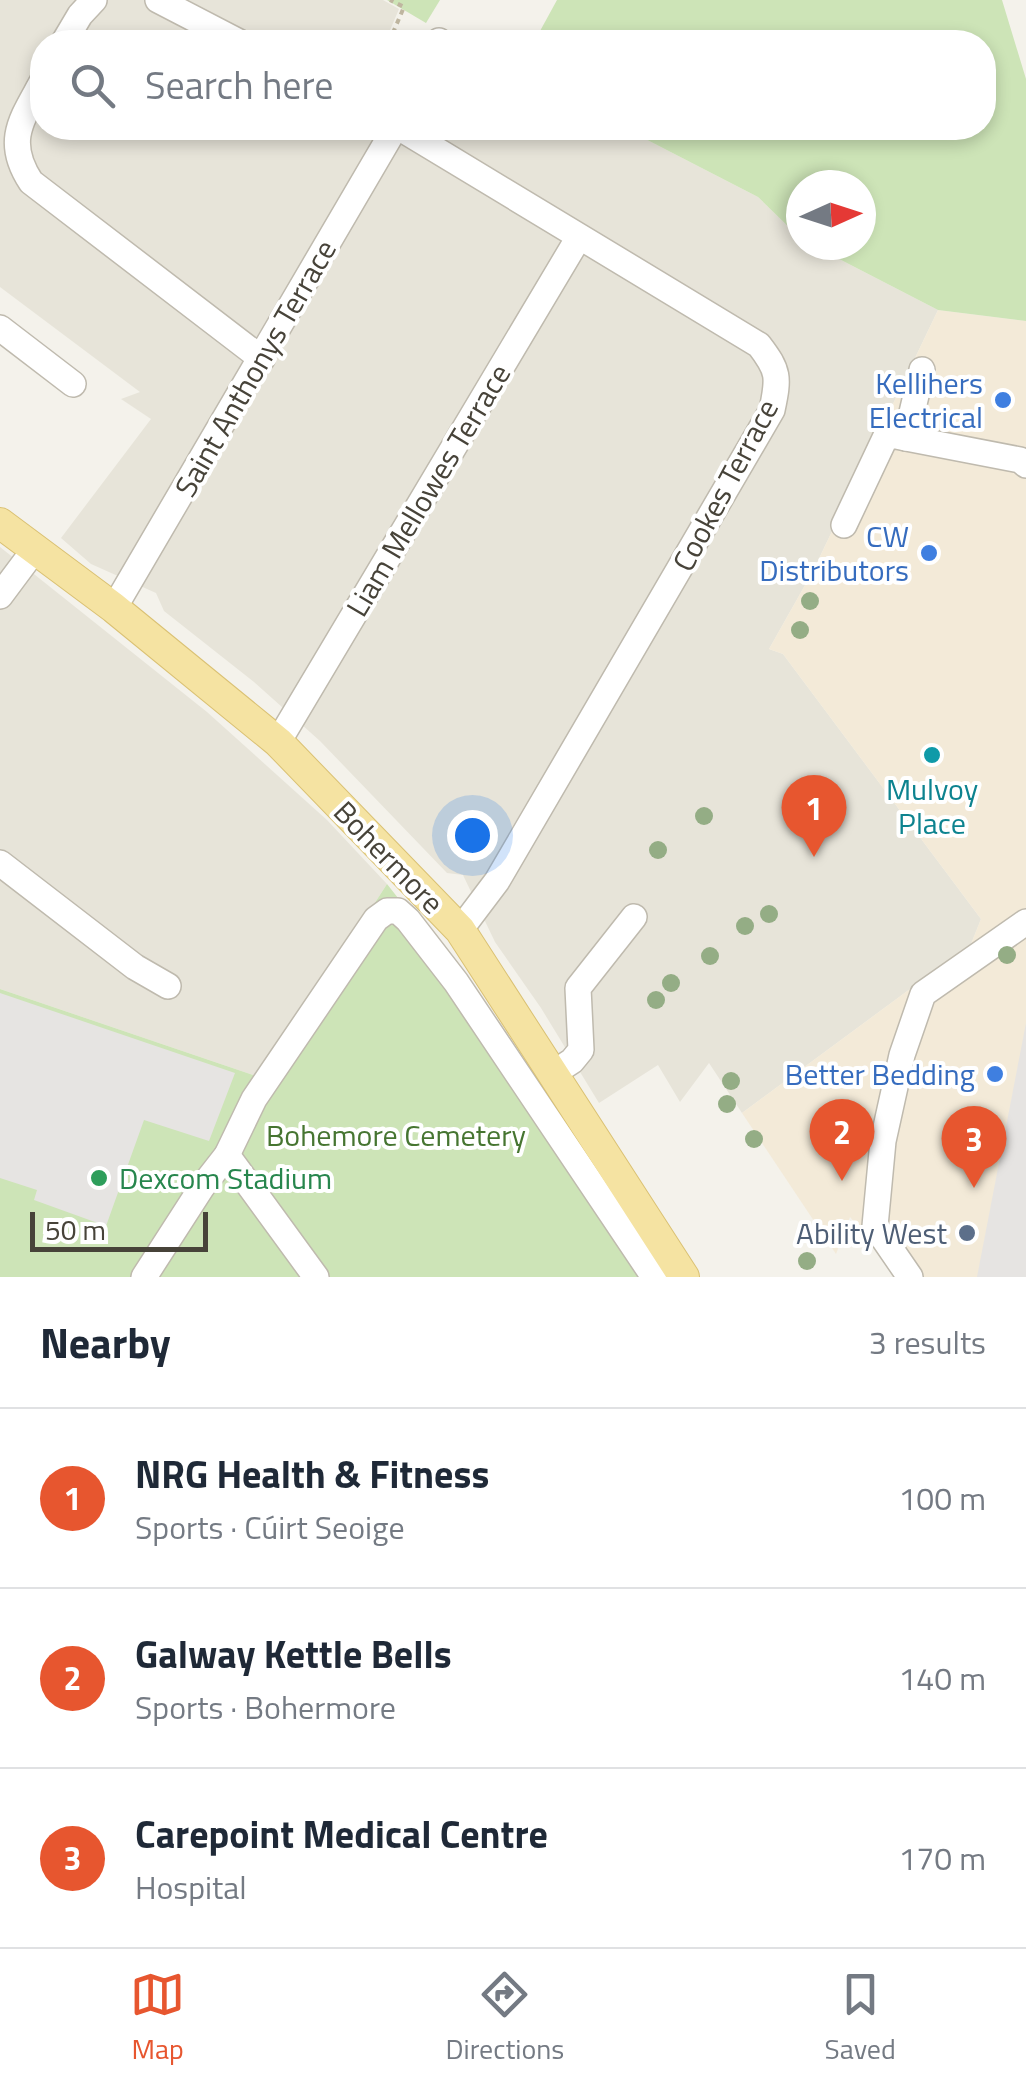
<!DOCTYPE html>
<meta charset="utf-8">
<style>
:root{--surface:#fff;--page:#f6f6f7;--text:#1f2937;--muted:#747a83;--line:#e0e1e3;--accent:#e7562f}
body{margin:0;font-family:"Titillium Web",sans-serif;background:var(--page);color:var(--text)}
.compass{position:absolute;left:786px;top:170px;width:90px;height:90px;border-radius:50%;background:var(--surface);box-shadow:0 5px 15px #0003;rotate:87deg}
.scale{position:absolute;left:30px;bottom:25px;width:178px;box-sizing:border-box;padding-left:10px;border:5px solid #474339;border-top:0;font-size:28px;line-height:35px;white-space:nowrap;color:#474339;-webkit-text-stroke:8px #fff;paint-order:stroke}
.you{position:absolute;left:472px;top:835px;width:35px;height:35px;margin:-25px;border:8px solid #fff;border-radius:50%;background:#1a73e8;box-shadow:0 0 0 15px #1a73e833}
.badge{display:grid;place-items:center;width:65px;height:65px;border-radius:50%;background:var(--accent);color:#fff;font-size:32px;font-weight:700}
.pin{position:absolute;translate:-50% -82px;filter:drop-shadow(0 2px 5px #0008)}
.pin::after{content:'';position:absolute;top:52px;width:35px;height:30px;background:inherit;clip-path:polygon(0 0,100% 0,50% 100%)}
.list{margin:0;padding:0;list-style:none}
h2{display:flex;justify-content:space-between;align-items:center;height:130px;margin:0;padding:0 40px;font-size:42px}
h2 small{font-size:32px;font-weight:400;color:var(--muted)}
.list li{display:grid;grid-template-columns:65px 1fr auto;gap:30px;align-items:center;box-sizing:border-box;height:180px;padding:0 40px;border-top:2px solid var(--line)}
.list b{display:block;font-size:38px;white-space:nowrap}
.list p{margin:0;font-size:32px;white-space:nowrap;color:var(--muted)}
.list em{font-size:32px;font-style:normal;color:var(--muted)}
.icon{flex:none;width:55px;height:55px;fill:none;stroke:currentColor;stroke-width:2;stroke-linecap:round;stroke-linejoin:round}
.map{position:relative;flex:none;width:1026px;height:1277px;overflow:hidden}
.search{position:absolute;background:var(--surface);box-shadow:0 5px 15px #0003;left:30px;right:30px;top:30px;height:110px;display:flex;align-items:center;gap:25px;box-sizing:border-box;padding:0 35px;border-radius:40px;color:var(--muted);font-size:38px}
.sheet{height:670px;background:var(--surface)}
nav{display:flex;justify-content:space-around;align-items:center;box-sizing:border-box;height:140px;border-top:2px solid var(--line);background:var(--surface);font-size:28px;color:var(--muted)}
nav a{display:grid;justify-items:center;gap:5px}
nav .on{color:var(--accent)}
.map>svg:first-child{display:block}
.residential{fill:#e7e4d9}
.commercial{fill:#f3ead8}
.green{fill:#cde4b7}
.parking{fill:#e6e4e2}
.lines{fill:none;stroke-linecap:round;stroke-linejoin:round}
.minor-casing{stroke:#bfbaae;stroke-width:28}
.major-casing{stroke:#dac173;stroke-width:32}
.path{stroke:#bfb6a0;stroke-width:4;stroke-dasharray:5 5;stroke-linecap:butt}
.minor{stroke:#fff;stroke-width:25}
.major{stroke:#f5e3a2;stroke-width:30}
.tree{fill:#94ad85}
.shop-dot{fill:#3f7fe0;stroke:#fff;stroke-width:4}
.culture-dot{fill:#0f9aa8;stroke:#fff;stroke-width:4}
.leisure-dot{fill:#2e9e5b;stroke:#fff;stroke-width:4}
.service-dot{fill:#5c6f8a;stroke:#fff;stroke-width:4}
.labels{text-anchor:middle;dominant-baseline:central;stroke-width:8;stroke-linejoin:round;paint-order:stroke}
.street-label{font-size:30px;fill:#474339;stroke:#fff}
.shop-label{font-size:30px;fill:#366cbe;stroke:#fff;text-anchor:end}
.culture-label{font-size:30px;fill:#0d838f;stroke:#fff}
.park-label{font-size:30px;fill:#467531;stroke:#fff}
.leisure-label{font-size:30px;fill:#27864d;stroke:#fff;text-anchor:start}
.service-label{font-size:30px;fill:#4e5e75;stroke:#fff;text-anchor:end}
</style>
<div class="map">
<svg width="1026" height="1277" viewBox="0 0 1026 1277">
<rect width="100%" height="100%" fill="#f4f2eb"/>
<g class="residential">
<path d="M0,0h383l16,9 -14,33h-343v86h325v4l3,-4h254l134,69 43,42v6h11l126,65 -125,261 -44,78 14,5 198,265 -10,25 -229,169 -33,-50 -29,39 -22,-37 -59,38 -58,-95 -46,-66 -32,-67 -16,-2 -127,-132 -66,-59 -90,-71 -8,-18 -65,-29 -30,-26 90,-119 -30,-20 19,-7 -140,-105z"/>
<path d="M0,547l207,165 120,108 60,64 -125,194 -262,-89z"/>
</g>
<path class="commercial" d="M938,310l88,11v956h-126l-50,-60 -14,37 -94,-141 229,-169 10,-25 -198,-265 -14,-5 44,-78z"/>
<g class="green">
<path d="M387,0h53l-14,23z"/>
<path d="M557,0h445l24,79v242l-88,-11 -126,-65h49v-60h-60v54l-43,-42 -134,-69h360v-86h-450z"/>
<path d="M387,884l74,94 200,299h-661v-288l262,89z"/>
</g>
<g class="parking">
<path d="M0,993l235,80 -26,68 -65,-21 -38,106 -72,-26 3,-10 -37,-12z"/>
<path d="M1026,1023v254h-49z"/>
</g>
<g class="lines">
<g class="minor-casing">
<g id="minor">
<path d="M158,0l81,42"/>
<path d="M64,42l16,-27 14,-15"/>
<path d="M438,42l1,-1"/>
<path d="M42,82c-20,37 -38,59 -11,100l231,177"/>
<path d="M400,128l359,217c20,26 20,32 13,65l-275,471 -37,49"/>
<path d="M0,328l73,56"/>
<path d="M922,370l-16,68 114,22 6,5"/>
<path d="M844,525l43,-91 19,4"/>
<path d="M0,596l35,-47"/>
<path d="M114,608l281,-480"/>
<path d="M278,742l301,-505"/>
<path d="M0,863l135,104 33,19"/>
<path d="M552,1074l20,-13 9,-11 -3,-62 56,-71"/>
<path d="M227,1155l89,122"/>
<path d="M144,1277l58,-90 25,-32 27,-56 122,-180 11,-8h11l10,9 48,62 198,295"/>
<path d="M910,1277l-35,-51 8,-85 19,-86 21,-61 103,-72"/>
</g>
</g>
<g class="major-casing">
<path id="major" d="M0,523l114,85 164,134 182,188 224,347"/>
</g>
<path class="path" d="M389,42l15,-35 -14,-7"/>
<use href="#minor" class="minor"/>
<use href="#major" class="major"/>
</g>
<g class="tree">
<circle cx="810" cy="601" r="9"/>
<circle cx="800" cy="630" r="9"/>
<circle cx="704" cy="816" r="9"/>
<circle cx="658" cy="850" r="9"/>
<circle cx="769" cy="914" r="9"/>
<circle cx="745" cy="926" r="9"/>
<circle cx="1007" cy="955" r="9"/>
<circle cx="710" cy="956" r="9"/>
<circle cx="671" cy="983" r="9"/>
<circle cx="656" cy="1000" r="9"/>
<circle cx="731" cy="1081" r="9"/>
<circle cx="727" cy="1104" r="9"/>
<circle cx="754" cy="1139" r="9"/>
<circle cx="807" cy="1261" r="9"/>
</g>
<g class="shop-dot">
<circle cx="1003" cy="400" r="10"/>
<circle cx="929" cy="553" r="10"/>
<circle cx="995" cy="1074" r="10"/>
</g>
<circle class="culture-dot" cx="932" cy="755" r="10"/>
<circle class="leisure-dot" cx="99" cy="1178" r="10"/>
<circle class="service-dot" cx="967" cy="1233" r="10"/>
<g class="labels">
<g class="street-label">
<text transform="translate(255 368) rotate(-60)">Saint Anthonys Terrace</text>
<text transform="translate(725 485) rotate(-62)">Cookes Terrace</text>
<text transform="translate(428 490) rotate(-59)">Liam Mellowes Terrace</text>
<text transform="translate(389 857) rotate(46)">Bohermore</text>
</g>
<g class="shop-label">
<text x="983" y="383">Kellihers<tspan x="983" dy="34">Electrical</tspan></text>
<text x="909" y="536">CW<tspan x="909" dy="34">Distributors</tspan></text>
<text x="975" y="1074">Better Bedding</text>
</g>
<g class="culture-label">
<text x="932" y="789">Mulvoy<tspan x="932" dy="34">Place</tspan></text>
</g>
<g class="park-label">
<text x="396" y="1135">Bohemore Cemetery</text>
</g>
<g class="leisure-label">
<text x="119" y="1178">Dexcom Stadium</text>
</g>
<g class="service-label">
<text x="947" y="1233">Ability West</text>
</g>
</g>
</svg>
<svg class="compass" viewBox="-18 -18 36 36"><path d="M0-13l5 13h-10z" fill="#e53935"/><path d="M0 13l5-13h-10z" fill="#747a83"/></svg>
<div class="scale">50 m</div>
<div class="you"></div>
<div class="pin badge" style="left:814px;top:857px">1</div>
<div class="pin badge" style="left:842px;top:1181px">2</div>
<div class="pin badge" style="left:974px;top:1188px">3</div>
<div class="search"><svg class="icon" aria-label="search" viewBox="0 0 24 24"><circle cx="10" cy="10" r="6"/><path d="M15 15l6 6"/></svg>Search here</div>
</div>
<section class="sheet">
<h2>Nearby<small>3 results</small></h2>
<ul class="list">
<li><span class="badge">1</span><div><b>NRG Health &amp; Fitness</b><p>Sports · Cúirt Seoige</p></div><em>100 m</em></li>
<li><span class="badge">2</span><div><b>Galway Kettle Bells</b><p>Sports · Bohermore</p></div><em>140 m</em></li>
<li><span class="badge">3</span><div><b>Carepoint Medical Centre</b><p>Hospital</p></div><em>170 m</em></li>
</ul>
</section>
<nav>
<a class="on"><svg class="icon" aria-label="map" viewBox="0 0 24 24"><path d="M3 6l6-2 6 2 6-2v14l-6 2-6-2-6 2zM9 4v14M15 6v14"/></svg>Map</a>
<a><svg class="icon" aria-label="directions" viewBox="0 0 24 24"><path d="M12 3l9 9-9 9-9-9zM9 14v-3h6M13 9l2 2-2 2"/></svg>Directions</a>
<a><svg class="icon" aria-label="saved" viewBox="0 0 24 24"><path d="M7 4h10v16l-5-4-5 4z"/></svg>Saved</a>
</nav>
